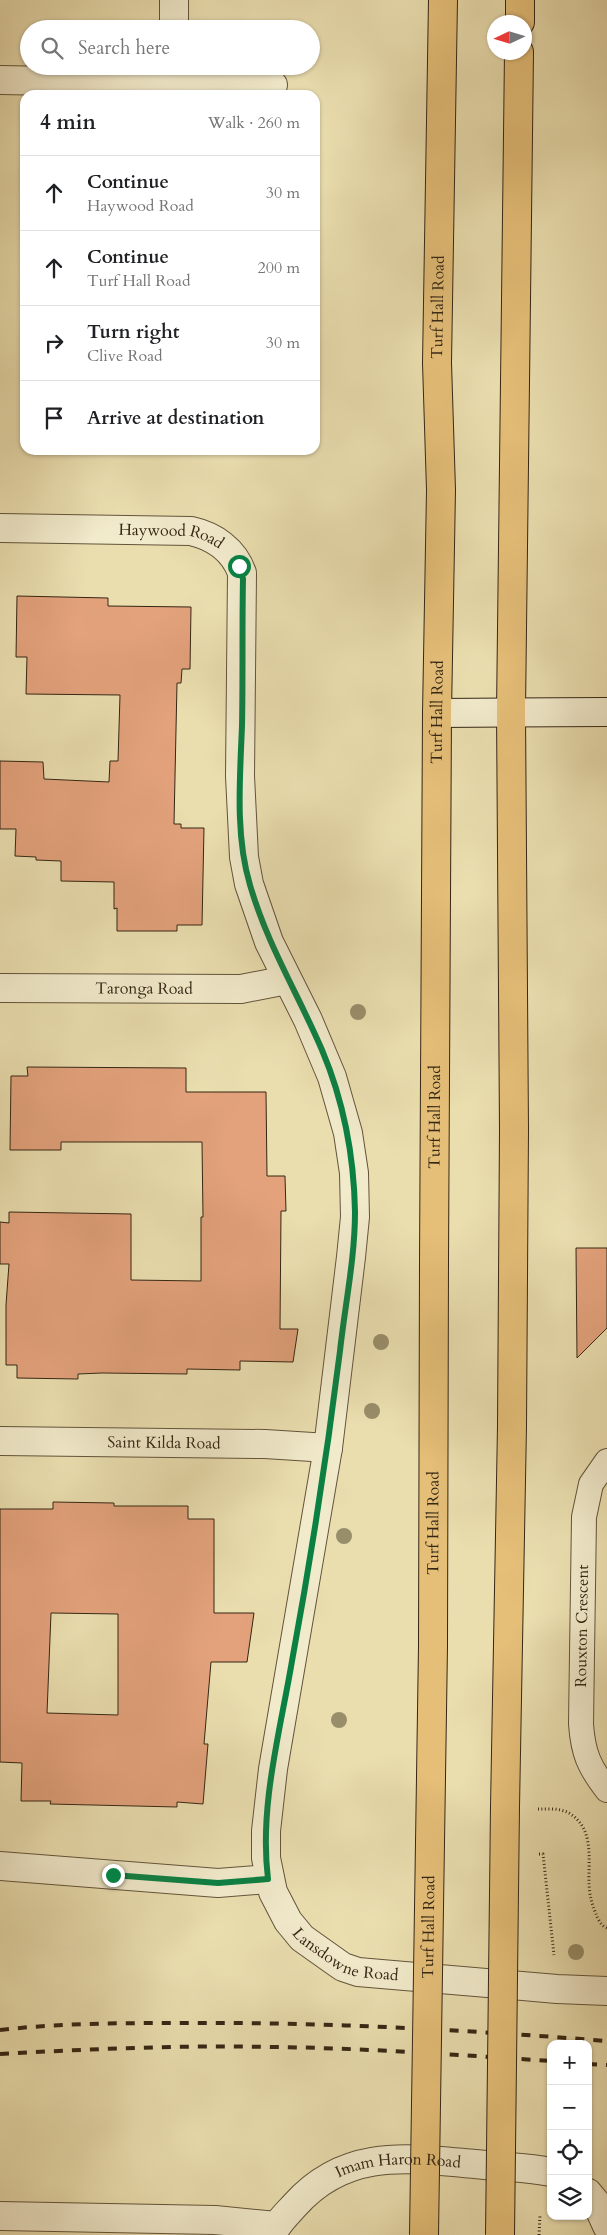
<!DOCTYPE html>
<meta charset="utf-8">
<style>
:root{--surface:#fff;--page:#f6f6f6;--text:#202124;--muted:#757577;--line:#e0e0e0}
body{margin:0;font-family:Cardo,serif;background:var(--page);color:var(--text)}
.controls{position:absolute;right:15px;bottom:15px;display:grid;overflow:hidden;border-radius:10px;box-shadow:0 1px 4px #0004}
.controls button{width:45px;height:45px;display:grid;place-items:center;padding:0;border:0;border-bottom:1px solid var(--line);background:var(--surface);color:var(--text);font:25px sans-serif}
.compass{position:absolute;left:487px;top:15px;width:45px;height:45px;border-radius:50%;background:var(--surface);box-shadow:0 1px 4px #0004;rotate:266deg}
.stop{position:absolute;width:15px;height:15px;margin:-11px;border:4px solid #0b8043;border-radius:50%;background:#fff}
.stop.end{background:#0b8043;border-color:#fff;box-shadow:0 1px 5px #0008}
.list{margin:0;padding:0;list-style:none}
h2{display:flex;justify-content:space-between;align-items:center;height:65px;margin:0;padding:0 20px;font-size:21px}
h2 small{font-size:16px;font-weight:400;color:var(--muted)}
.list li{display:grid;grid-template-columns:32px 1fr auto;gap:15px;align-items:center;box-sizing:border-box;height:75px;padding:0 20px;border-top:1px solid var(--line)}
.list b{display:block;font-size:19px;white-space:nowrap}
.list p{margin:0;font-size:16px;white-space:nowrap;color:var(--muted)}
.list em{font-size:16px;font-style:normal;color:var(--muted)}
.icon{flex:none;width:28px;height:28px;fill:none;stroke:currentColor;stroke-width:2;stroke-linecap:round;stroke-linejoin:round}
.map{position:relative;flex:none;width:607px;height:2235px;overflow:hidden}
.search{position:absolute;background:var(--surface);box-shadow:0 1px 4px #0004;left:20px;top:20px;width:300px;height:55px;display:flex;align-items:center;gap:12px;box-sizing:border-box;padding:0 18px;border-radius:28px;color:var(--muted);font-size:19px}
.panel{position:absolute;background:var(--surface);box-shadow:0 1px 4px #0004;left:20px;top:90px;width:300px;height:365px;border-radius:15px}
.map>svg:first-child{display:block}
.building{fill:#e3a27c;stroke:#342614;fill-rule:evenodd}
.lines{fill:none;stroke-linecap:round;stroke-linejoin:round}
.lane-casing{stroke:#62543b;stroke-width:26}
.street-casing{stroke:#62543b;stroke-width:30}
.secondary-casing{stroke:#342614;stroke-width:30}
.primary-casing{stroke:#342614;stroke-width:30}
.path{stroke:#342614;stroke-width:3;stroke-dasharray:1 2.5;stroke-linecap:butt}
.lane{stroke:#f1eacb;stroke-width:24}
.street{stroke:#f1eacb;stroke-width:28}
.secondary{stroke:#f1eacb;stroke-width:28}
.primary{stroke:#e5bf78;stroke-width:28}
.rail{stroke:#342614;stroke-width:4;stroke-dasharray:9 9;stroke-linecap:butt}
.primary-bridge-casing{stroke:#342614;stroke-width:30;stroke-linecap:butt}
.primary-bridge{stroke:#e5bf78;stroke-width:28}
.tree{fill:#988e6a}
.route{stroke:#0b8043;stroke-width:6}
.labels{text-anchor:middle;dominant-baseline:central;stroke-width:4.5;stroke-linejoin:round;paint-order:stroke}
.street-label{font-size:16px;fill:#342614;stroke:#f1eacb}
</style>
<div class="map">
<svg width="607" height="2235" viewBox="0 0 607 2235">
<rect width="100%" height="100%" fill="#eadeaf"/>
<filter id="stains"><feTurbulence type="fractalNoise" baseFrequency=".004" numOctaves="4"/><feColorMatrix values="0 0 0 0 .2 0 0 0 0 .09 0 0 0 0 .02 0 0 0 .5 -.17"/></filter>
<radialGradient id="worn" r=".72"><stop offset=".6" stop-color="#630" stop-opacity="0"/><stop offset="1" stop-color="#630" stop-opacity=".3"/></radialGradient>
<g class="building">
<path d="M17,596l91,2v8l83,1 -1,62h-8l-1,14h-4l-3,141h7v4h23l-2,97h-25v6h-60v-23l-3,1v-27l-53,-1v-20l-25,-1v-3l-21,-1 1,-27h-16v-68l43,1 1,17 65,3 1,-21h8l2,-66 -94,-1 1,-37h-11z"/>
<path d="M27,1067l159,1v24h80l1,84h18l1,35h-5l-1,118h18l-5,33 -53,-1v9l-53,-1v5l-85,-1 -24,1v5l-61,-1v-13h-11v-60l3,-41h-9v-42l9,1v-11l122,2v66l70,1v-64h2l-1,-75h-141v8h-51l1,-74h17z"/>
<path d="M576,1248h31v80l-30,30z"/>
<path d="M53,1502l61,1v3h74v13h26v94h40l-7,49h-36l-7,82h4l-5,60 -26,-2v5l-127,-3 1,-3h-30l1,-38 -22,-1v-253h53zM51,1613l67,1v101l-71,-2z"/>
</g>
<g class="lines">
<g class="lane-casing">
<path id="lane" d="M607,1461l-16,23 -7,33 -3,207c2,29 8,43 26,66"/>
</g>
<g class="street-casing">
<g id="street">
<path d="M174,0v29"/>
<path d="M0,80l273,5"/>
<path id="s1" d="M0,528l191,3c23,5 43,19 51,42l-2,203 4,81 5,27 20,58 39,78 24,57 16,56 6,40 1,44 -4,40 -23,191 -55,321 -7,62v27l7,34 15,29 14,17 31,22 10,7 15,5 199,17 50,2"/>
<path id="s2" d="M0,988l241,1 46,-9"/>
<path id="s3" d="M0,1441l265,3 63,4"/>
<path d="M0,1866l218,17 50,-4"/>
<path d="M588,2193l9,11 10,22"/>
<path d="M0,2216l215,4 61,6"/>
<path id="s4" d="M272,2235c5,-12 14,-20 23,-30 51,-57 112,-47 180,-41 25,3 51,3 76,8"/>
</g>
</g>
<g class="secondary-casing">
<path id="secondary" d="M437,713l170,-1"/>
</g>
<g class="primary-casing">
<g id="primary">
<path d="M520,22v-22"/>
<path id="s5" d="M434,1262l3,-549 4,-223 -4,-127 6,-363"/>
<path d="M512,1426l2,-296 -3,-418 8,-660"/>
</g>
</g>
<g class="path">
<path d="M538,1809c10,0 22,-1 31,4 31,19 15,58 22,86 1,5 3,10 5,15 2,5 5,12 11,14"/>
<path d="M539,1854h4l11,101"/>
<path d="M539,2235l1,-20"/>
</g>
<use href="#lane" class="lane"/>
<use href="#street" class="street"/>
<use href="#secondary" class="secondary"/>
<use href="#primary" class="primary"/>
<g class="rail">
<path d="M0,2030c61,-7 123,-7 185,-7 141,-1 281,7 422,18"/>
<path d="M0,2054c90,-5 181,-9 272,-7 93,1 186,8 279,14"/>
<path d="M588,2064l19,1"/>
</g>
<g class="primary-bridge-casing">
<g id="primary-bridge">
<path id="s6" d="M424,2235l9,-589 1,-384"/>
<path d="M500,2235l5,-428 7,-381"/>
</g>
</g>
<use href="#primary-bridge" class="primary-bridge"/>
</g>
<g class="tree">
<circle cx="358" cy="1012" r="8"/>
<circle cx="381" cy="1342" r="8"/>
<circle cx="372" cy="1411" r="8"/>
<circle cx="344" cy="1536" r="8"/>
<circle cx="339" cy="1720" r="8"/>
<circle cx="576" cy="1952" r="8"/>
</g>
<g class="lines">
<path class="route" d="M113,1875l105,8 50,-4c-9,-72 12,-147 24,-218 19,-103 35,-206 48,-310 5,-46 15,-93 15,-139 -1,-56 -11,-110 -33,-162 -24,-56 -55,-106 -72,-165 -15,-50 -10,-107 -8,-159 1,-49 0,-98 1,-147l-4,-13"/>
</g>
<g class="labels">
<g class="street-label">
<text stroke="none"><textPath href="#s5" startOffset="955">Turf Hall Road</textPath></text>
<text stroke="none"><textPath href="#s1" startOffset="172">Haywood Road</textPath></text>
<text stroke="none"><textPath href="#s5" startOffset="550">Turf Hall Road</textPath></text>
<text stroke="none"><textPath href="#s2" startOffset="144">Taronga Road</textPath></text>
<text stroke="none"><textPath href="#s5" startOffset="145">Turf Hall Road</textPath></text>
<text stroke="none"><textPath href="#s3" startOffset="164">Saint Kilda Road</textPath></text>
<text stroke="none"><textPath href="#s6" startOffset="712">Turf Hall Road</textPath></text>
<text transform="translate(582 1626) rotate(-89)">Rouxton Crescent</text>
<text stroke="none"><textPath href="#s6" startOffset="308">Turf Hall Road</textPath></text>
<text stroke="none"><textPath href="#s1" startOffset="1710">Lansdowne Road</textPath></text>
<text stroke="none"><textPath href="#s4" startOffset="154">Imam Haron Road</textPath></text>
</g>
</g>
<rect width="100%" height="100%" filter="url(#stains)"/>
<rect width="100%" height="100%" fill="url(#worn)"/>
</svg>
<div class="controls">
<button>+</button>
<button>−</button>
<button><svg class="icon" aria-label="locate" viewBox="0 0 24 24"><circle cx="12" cy="12" r="6"/><path d="M12 2v4M12 18v4M2 12h4M18 12h4"/></svg></button>
<button><svg class="icon" aria-label="layers" viewBox="0 0 24 24"><path d="M12 4l9 5-9 5-9-5zM3 14l9 5 9-5"/></svg></button>
</div>
<svg class="compass" viewBox="-18 -18 36 36"><path d="M0-13l5 13h-10z" fill="#e53935"/><path d="M0 13l5-13h-10z" fill="#757577"/></svg>
<div class="stop" style="left:239px;top:566px"></div>
<div class="stop end" style="left:113px;top:1875px"></div>
<div class="search"><svg class="icon" aria-label="search" viewBox="0 0 24 24"><circle cx="10" cy="10" r="6"/><path d="M15 15l6 6"/></svg>Search here</div>
<section class="panel">
<h2>4 min<small>Walk · 260 m</small></h2>
<ul class="list">
<li><svg class="icon" aria-label="ahead" viewBox="0 0 24 24"><path d="M12 20V5M6 11l6-6 6 6"/></svg><div><b>Continue</b><p>Haywood Road</p></div><em>30 m</em></li>
<li><svg class="icon" aria-label="ahead" viewBox="0 0 24 24"><path d="M12 20V5M6 11l6-6 6 6"/></svg><div><b>Continue</b><p>Turf Hall Road</p></div><em>200 m</em></li>
<li><svg class="icon" aria-label="right" viewBox="0 0 24 24"><path d="M7 20v-9h11M14 6l5 5-5 5"/></svg><div><b>Turn right</b><p>Clive Road</p></div><em>30 m</em></li>
<li><svg class="icon" aria-label="arrive" viewBox="0 0 24 24"><path d="M6 21V4h12l-3 4 3 4H6"/></svg><div><b>Arrive at destination</b></div></li>
</ul>
</section>
</div>
